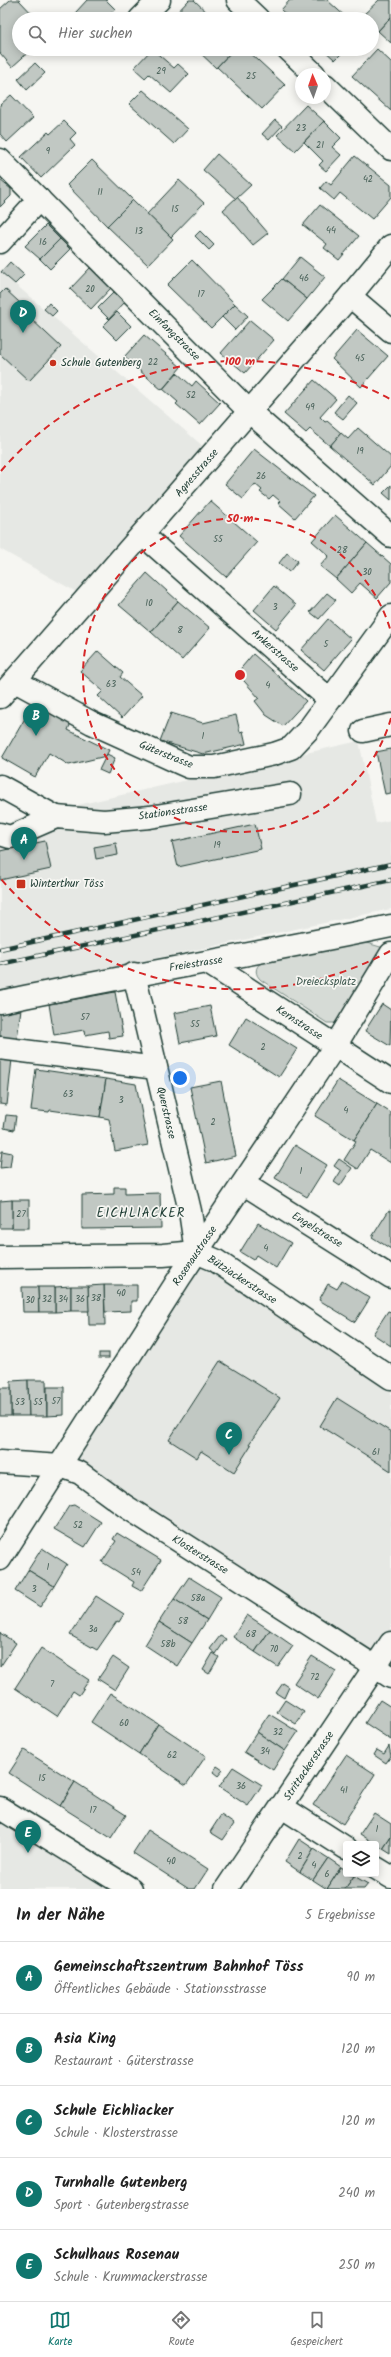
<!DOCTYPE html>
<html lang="de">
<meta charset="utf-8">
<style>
:root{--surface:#fff;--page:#f6f6f6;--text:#222;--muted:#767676;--line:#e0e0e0;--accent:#0f766e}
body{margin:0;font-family:Kalam,sans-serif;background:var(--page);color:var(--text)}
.controls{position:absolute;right:12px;bottom:12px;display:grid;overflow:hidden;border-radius:4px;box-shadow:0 2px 10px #0003}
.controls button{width:36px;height:36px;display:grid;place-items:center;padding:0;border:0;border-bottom:1px solid var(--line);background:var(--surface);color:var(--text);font:20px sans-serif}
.compass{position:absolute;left:295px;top:68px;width:36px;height:36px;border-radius:50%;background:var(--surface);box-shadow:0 2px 10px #0003;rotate:358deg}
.you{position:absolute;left:180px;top:1078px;width:14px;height:14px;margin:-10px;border:3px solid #fff;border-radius:50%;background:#1a73e8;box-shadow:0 0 0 6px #1a73e833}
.badge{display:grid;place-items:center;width:26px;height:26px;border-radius:50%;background:var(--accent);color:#fff;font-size:13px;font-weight:700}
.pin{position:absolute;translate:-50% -33px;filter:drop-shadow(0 1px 2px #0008)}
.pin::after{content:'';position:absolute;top:21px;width:14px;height:12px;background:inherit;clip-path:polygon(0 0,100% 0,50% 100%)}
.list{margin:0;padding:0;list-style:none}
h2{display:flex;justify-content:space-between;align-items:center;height:52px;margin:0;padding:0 16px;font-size:17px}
h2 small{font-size:13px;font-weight:400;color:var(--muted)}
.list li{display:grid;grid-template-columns:26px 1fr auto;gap:12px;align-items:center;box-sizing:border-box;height:72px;padding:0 16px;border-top:1px solid var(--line)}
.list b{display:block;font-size:15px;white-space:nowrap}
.list p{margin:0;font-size:13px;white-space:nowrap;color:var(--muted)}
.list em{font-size:13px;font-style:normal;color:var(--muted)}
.icon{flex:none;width:22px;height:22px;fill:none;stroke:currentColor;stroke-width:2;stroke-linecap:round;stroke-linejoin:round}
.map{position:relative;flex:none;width:391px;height:1889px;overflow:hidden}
.search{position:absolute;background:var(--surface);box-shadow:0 2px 10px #0003;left:12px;right:12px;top:12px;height:44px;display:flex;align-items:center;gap:10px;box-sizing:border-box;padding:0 14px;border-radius:22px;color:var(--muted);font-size:15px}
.sheet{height:412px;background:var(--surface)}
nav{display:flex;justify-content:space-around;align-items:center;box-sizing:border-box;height:56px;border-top:1px solid var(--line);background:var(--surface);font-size:11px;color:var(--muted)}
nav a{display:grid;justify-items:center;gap:2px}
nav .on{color:var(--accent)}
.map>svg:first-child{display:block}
.built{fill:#e6e8e4}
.green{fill:#d6dbd6;stroke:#7a8c85}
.building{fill:#c1c8c3;stroke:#1f3d34}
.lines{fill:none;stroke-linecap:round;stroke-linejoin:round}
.minor-casing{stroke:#1f3d34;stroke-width:25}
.minor{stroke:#f6f6f2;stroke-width:22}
.rail-casing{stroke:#1f3d34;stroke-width:4.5}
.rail{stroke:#f6f6f2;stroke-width:3;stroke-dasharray:9;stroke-linecap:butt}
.ring{fill:none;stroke:#d62828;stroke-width:2;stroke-dasharray:7 5}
.poi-dot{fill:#c8321e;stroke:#f6f6f2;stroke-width:1.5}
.labels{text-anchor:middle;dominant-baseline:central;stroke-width:3.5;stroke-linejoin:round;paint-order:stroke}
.number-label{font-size:9px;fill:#486058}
.street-label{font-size:11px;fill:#1f3d34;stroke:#f6f6f2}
.poi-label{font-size:11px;fill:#1f3d34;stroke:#f6f6f2;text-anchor:start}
.park-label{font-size:11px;fill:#445d54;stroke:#f6f6f2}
.quarter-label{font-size:13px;letter-spacing:1px;fill:#1f3d34;stroke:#f6f6f2}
.centre{fill:#d62828;stroke:#f6f6f2;stroke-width:2}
.ring-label{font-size:12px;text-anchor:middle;font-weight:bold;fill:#d62828;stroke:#f6f6f2;stroke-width:3.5;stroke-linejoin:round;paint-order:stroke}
</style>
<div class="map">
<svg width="391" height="1889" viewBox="0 0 391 1889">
<rect width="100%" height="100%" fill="#f6f6f2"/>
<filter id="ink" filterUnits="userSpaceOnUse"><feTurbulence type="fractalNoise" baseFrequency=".025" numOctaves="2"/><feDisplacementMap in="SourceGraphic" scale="8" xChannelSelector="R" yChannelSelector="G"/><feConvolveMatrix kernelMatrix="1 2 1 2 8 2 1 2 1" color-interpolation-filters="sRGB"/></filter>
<g filter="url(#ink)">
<g class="built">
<path d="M0,271l212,183 -125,144 -87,-49z"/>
<path d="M359,741l17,82 15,-3v89l-391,82v-163l16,-9z"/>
<path d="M196,1252l195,126v265l-15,24 -315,-201z"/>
<path d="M0,1817l112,72h-112z"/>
</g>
<path class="green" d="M363,942l21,6 -46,75h-11l-66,-43c-6,-5 -7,-13 1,-18z"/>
<g class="building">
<path d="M10,0h9l18,19h-18v30h13l-20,18 -12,-14v-44z"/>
<path d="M87,0h19l9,9 -9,10h-23l-7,-7z"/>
<path d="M189,0h5l20,19h-43z"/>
<path d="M290,0h37l21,19h-57l-10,-9z"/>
<path d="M379,0h12v17l-13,14 -6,-7v-5h-6l-3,-4z"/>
<path d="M391,17v26l-13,-12z"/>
<path d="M152,49l22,19 4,-4 11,10 -18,19 -22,-19 -4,4 -11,-10z"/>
<path d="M196,49h38l-18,19z"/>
<path d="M234,49h12l39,36 -23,24 -45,-42z"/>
<path d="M323,49h23l-11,11z"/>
<path d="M377,49l14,13v49l-39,-35z"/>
<path d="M35,63l10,10 -18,17 -9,-11z"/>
<path d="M143,90l45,39 -14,15 -45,-40z"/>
<path d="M11,95l22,23 -26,24 -7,-8v-29z"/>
<path d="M306,105l18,16 -29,30 -18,-16z"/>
<path d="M275,120l7,6 -13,14 -7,-6z"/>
<path d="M64,121l12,12 -6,6 5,6 -34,33 -20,-21 27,-25 2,2z"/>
<path d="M324,121l17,17 -9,9 9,8 -15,16 -7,-6 4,-4 -19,-19z"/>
<path d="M217,154l34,31 -15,14 -33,-29z"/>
<path d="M355,156l36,29v12l-19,22 -32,-26 -6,7 -14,-12 6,-7 5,4z"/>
<path d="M92,160l41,40 -26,26 -40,-41z"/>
<path d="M0,180l11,9v7l-11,11z"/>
<path d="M179,180l25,23 -33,34 -24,-23z"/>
<path d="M237,197l31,36 -15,12 -30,-35z"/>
<path d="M133,200l40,39 -25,26 -41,-39z"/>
<path d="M320,205l39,31 -20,24 -15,-12 3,-4 -24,-19z"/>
<path d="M46,225l14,14 -20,20 -15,-13z"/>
<path d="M200,231l14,14 -5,5 -14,-14z"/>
<path d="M60,239l10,10 -20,20 -10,-10z"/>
<path d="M300,257l25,20 -18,22 -25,-20z"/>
<path d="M192,260l43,44 -24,24 -44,-43z"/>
<path d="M10,262l14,13 -9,9 -14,-12z"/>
<path d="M90,268l21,20 -20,21 -21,-20z"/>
<path d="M282,279l25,20 -19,22 -26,-22z"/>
<path d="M5,289l28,26 -3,3 31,29 -32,34 -29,-27v-60z"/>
<path d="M114,292l11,10 -16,17 -11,-11z"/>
<path d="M49,303l8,8 -5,5 -8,-7z"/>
<path d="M235,304l13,12 -13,14 -13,-13z"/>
<path d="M117,312l14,14 -14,14 -14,-14z"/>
<path d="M250,320l24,20 -29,33 -24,-20z"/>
<path d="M357,330l31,26 -27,31 -29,-28z"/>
<path d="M144,335l37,32 -19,23 -38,-33z"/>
<path d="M177,373l15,13 4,-5 24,22 -20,22 -24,-21 2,-2 -15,-13z"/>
<path d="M314,380l22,19 -16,18 5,5 2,-1 14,12 -11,13 -20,-17 -4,4 -22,-19z"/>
<path d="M348,395l9,8 -14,16 -9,-7z"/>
<path d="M358,428l33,29v9l-16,19 -45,-39 11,-13 7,6z"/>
<path d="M254,449l60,47 -19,22 -17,-15 2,-2 -7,-6 -4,4 -9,-7 2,-2 -7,-6 -12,15 -18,-15z"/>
<path d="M391,485v15l-8,-7z"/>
<path d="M210,501l47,41 -31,35 -47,-41z"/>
<path d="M335,515l32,28 -31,36 -16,-13 9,-10 -17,-15z"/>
<path d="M367,543l24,21v18l-14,16 -17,-15 -9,10 -15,-14z"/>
<path d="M287,553l11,8 -9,11 -10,-9z"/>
<path d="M147,573l31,28 -27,31 -32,-27z"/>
<path d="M274,586l22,19 -20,24 -22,-19z"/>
<path d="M327,593l9,7 -17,19 -9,-7z"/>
<path d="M178,601l32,27 -28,32 -31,-28z"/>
<path d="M328,619l23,20 -27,31 -23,-20z"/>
<path d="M98,651l25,22 -3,4 22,19 -20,22 -24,-22 5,-5 -23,-20z"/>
<path d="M253,654l53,47 -23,25 -17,-11 -11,-14 4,-3 -22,-25z"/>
<path d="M35,701l37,19 -4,10 41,20 -3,6 -37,9 -20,-12 -14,24 -33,-19z"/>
<path d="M171,713l32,10 33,-8 4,17 3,-1 3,13 -43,10 -43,-13z"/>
<path d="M391,749v44l-6,1 -9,-42z"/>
<path d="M107,754l8,4 -7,16 -9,-4z"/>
<path d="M255,824l6,25 -83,18 -6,-25z"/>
<path d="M45,841l6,28 -51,11v-29z"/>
<path d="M116,843l2,12 -22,4 -2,-12z"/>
<path d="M115,992l8,44 -14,2 -1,-7 -23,4 -1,-5 -30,5 -5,-31z"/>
<path d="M382,1004l9,6 -1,36 -25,-15z"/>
<path d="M210,1006l6,30 -36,7 -6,-30z"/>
<path d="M21,1009l-4,30 -17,-2v-26z"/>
<path d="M246,1017l51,32 -18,28 -50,-32z"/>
<path d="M0,1058l12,1 -5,46 -7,-1z"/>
<path d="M36,1069l70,10 -6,38 -50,-7 -1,2 -18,-2z"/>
<path d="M106,1079l30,5 12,61 -33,6 -6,-32 -9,-2z"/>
<path d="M338,1080l39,24 -23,36 -39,-24z"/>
<path d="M221,1081l15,75 -30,7 -16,-76z"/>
<path d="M377,1104l14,9v50l-21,-13 -12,19 -14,-9 12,-19 -2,-1z"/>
<path d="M6,1115l10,1 -2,14 -10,-2z"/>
<path d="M295,1145l32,20 -20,32 -32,-19z"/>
<path d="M2,1151l10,2 -2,14 -10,1z"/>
<path d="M339,1159l13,9 -12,18 -6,-4 7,-11 -7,-5z"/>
<path d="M114,1187h11v7l35,-1 1,35 -79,1v-34l32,-1z"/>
<rect x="12" y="1200" width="17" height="28"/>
<path d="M12,1200v28h-12v-27z"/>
<path d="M389,1210l2,1v38l-19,-12z"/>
<path d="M258,1223l33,20 -15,25 -20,-13 -3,5 -13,-8z"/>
<path d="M342,1281l28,17 -15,24 -36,-22 9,-16 9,5z"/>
<path d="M104,1285h33v16h-6v10l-26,1z"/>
<path d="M104,1285l1,40h-16l-1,-39z"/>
<path d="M71,1286v25l-16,1v-25z"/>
<path d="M71,1286h17l1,25h-18z"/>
<path d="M22,1287h16l1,25h-16z"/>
<path d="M38,1287h17v25h-16z"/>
<path d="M388,1311l3,1v34l-18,-12z"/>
<rect x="99" y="1353" width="10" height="5"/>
<path d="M220,1361l60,37 -31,46 2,1 -17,27 -33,-21 -4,7 -28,-18z"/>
<path d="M28,1380l1,36h-18v-35z"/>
<path d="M28,1380h18l1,36h-18z"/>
<path d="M47,1387h17v28l-17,1z"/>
<rect x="0" y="1388" width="11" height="28"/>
<path d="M337,1398l54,34v39l-71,-45z"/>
<path d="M74,1505l27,17 -16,25 -31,-18 15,-23z"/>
<path d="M117,1533l44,27 -20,31 -9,-5 2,-4 -32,-20 14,-21 -3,-2z"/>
<path d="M42,1548l25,16 -13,22 -26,-16z"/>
<path d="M28,1570l26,16 -14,21 -25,-16z"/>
<path d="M189,1577l32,20 -14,23 -33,-21z"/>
<path d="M96,1596l28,18 -5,8 -2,-1 -20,29 -27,-15z"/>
<path d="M174,1599l33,21 -15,23 -33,-21z"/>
<path d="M247,1615l23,15 -15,22 -22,-15z"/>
<path d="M159,1622l33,21 -15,23 -32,-21z"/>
<path d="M270,1630l23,16 -15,21 -23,-15z"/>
<path d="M0,1633l16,10 -16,24z"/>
<path d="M220,1636l6,3 -10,15 -6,-5z"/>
<path d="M41,1648l48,32 -10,15 -6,-4 -16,25 -42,-28z"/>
<path d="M213,1653l6,4 -10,17 -6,-4z"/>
<path d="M312,1656l24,15 -18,28 -24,-16z"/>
<path d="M113,1657l16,11 -14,22 -17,-11z"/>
<path d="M283,1683l6,4 -5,11 -8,-5z"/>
<path d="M110,1693l48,31 -19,30 -48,-32z"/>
<path d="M285,1700l19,12 -8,12 -19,-12z"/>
<path d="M380,1700l11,7v33l-26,-17z"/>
<path d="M269,1714l29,18 -13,19 -28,-19z"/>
<path d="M158,1724l48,32 -20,29 -47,-31z"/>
<path d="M257,1732l28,19 -12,19 -29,-18z"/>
<path d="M389,1746l2,10 -5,7 -12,-8 3,-5 7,4z"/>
<path d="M24,1750l51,32 -15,24 -51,-33z"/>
<path d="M346,1755l29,19 -32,50 -30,-19z"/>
<path d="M217,1766l6,4 -5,6 -5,-4z"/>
<path d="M233,1767l29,18 -14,21 -29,-19z"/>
<path d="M75,1782l51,33 -15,23 -51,-32z"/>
<path d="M374,1813l17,11v13l-8,12 -23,-15z"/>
<path d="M221,1815l13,9 -11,16 -13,-8z"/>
<path d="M148,1830l60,39 -13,20h-6l-56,-36z"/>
<path d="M391,1837v17l-8,-5z"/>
<path d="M299,1839l15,10 -14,23 -15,-10z"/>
<path d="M314,1849l14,9 -15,22 -13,-8z"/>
<path d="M328,1858l13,9 -14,22 -14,-9z"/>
<path d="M341,1867l5,3v4l8,2 -9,13h-18z"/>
<path d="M354,1876l14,8 -4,5h-19z"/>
</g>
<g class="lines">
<g class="minor-casing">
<g id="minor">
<path d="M238,0l20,19"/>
<path d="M140,19l19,-19"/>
<path d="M288,49l26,25"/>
<path d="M325,85l66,64"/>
<path d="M0,160l250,252 141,124"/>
<path d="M0,242l39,-43"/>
<path d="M350,296l41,35"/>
<path d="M143,535l186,164"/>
<path d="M15,681l77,42 88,40 9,4h25l60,-13 17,-6 17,-18 83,-114"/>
<path d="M0,697l350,-401 41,-50"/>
<path d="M363,731l28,-6"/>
<path d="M0,786l56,31"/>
<path d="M0,834l10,3 46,-20 48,4 46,-4 140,-23"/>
<path d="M208,963l183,119"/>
<path d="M134,974l56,237 6,41"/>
<path d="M0,1002c130,-27 261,-49 391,-76"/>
<path d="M0,1048l156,20"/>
<path d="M244,1184l147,93"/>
<path d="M0,1257l163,-2 33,-3 19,8 176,118"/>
<path d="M0,1462l61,4 19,7 45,33 266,171"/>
<path d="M0,1559l180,-282 155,-231 56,-92"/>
<path d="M282,1807l64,41"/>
<path d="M0,1808l131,81"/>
<path d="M376,1868l15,9"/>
<path d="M226,1889l165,-246"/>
</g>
</g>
<use href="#minor" class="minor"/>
<g class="rail-casing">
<g id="rail">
<path d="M0,949l391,-85"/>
<path d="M0,964l391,-84"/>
</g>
</g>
<use href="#rail" class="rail"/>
</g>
</g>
<g class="ring">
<path d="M391 718A157 157 0 1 1 391 632"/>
<path d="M390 951A314 314 0 0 1 1 879M1 471A314 314 0 0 1 390 399"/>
</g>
<g class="poi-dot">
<circle cx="53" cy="363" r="4"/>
<rect x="16" y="879" width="10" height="10" rx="2"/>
</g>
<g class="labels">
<g class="number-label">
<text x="161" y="71">29</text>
<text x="251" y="76">25</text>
<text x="301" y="128">23</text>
<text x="320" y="145">21</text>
<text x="48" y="151">9</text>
<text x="368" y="179">42</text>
<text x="100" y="192">11</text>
<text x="175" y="209">15</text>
<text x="331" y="230">44</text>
<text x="139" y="231">13</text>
<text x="43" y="242">16</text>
<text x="304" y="278">46</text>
<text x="90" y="289">20</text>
<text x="201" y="294">17</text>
<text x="360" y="358">45</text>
<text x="153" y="362">22</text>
<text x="191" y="395">52</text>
<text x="310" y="407">49</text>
<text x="360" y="451">19</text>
<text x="261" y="476">26</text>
<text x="218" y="539">55</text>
<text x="342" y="550">28</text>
<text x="367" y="572">30</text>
<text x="149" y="603">10</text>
<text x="275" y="607">3</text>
<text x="180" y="630">8</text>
<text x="326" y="644">5</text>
<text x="111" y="684">63</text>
<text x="268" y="685">4</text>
<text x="203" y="736">1</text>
<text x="217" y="845">19</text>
<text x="85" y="1017">57</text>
<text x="195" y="1024">55</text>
<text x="263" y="1047">2</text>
<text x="68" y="1094">63</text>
<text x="121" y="1100">3</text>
<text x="346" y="1110">4</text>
<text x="213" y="1122">2</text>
<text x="301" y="1171">1</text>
<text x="21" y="1214">27</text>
<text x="266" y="1248">4</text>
<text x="121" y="1293">40</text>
<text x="96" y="1298">38</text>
<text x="47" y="1299">32</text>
<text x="63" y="1299">34</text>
<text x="80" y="1299">36</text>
<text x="30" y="1300">30</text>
<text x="56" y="1401">57</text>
<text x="20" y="1402">53</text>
<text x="38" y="1402">55</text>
<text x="376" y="1452">61</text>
<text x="78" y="1525">52</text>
<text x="48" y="1567">1</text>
<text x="136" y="1572">54</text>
<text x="34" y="1589">3</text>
<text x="198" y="1598">58a</text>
<text x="183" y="1621">58</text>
<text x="93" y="1629">3a</text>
<text x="251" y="1634">68</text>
<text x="168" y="1644">58b</text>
<text x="274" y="1649">70</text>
<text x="315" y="1677">72</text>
<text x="52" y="1684">7</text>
<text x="124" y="1723">60</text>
<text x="278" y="1732">32</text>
<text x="265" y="1751">34</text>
<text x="172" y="1755">62</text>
<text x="42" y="1778">15</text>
<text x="241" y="1786">36</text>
<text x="344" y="1790">41</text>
<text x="93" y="1810">17</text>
<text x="377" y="1829">1</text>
<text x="300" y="1856">2</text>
<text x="171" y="1861">40</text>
<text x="314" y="1865">4</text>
<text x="327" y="1874">6</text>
</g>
<g class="street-label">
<text transform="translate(174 335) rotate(45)">Einfangstrasse</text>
<text transform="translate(197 473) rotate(-49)">Agnesstrasse</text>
<text transform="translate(275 651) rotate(41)">Ankerstrasse</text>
<text transform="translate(166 755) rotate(22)">Güterstrasse</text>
<text transform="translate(173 812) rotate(-8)">Stationsstrasse</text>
<text transform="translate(196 964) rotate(-9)">Freiestrasse</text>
<text transform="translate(299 1023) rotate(33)">Kernstrasse</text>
<text transform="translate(166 1113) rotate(77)">Querstrasse</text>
<text transform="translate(317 1230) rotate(32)">Engelstrasse</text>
<text transform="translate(195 1256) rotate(-56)">Rosenaustrasse</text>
<text transform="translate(242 1280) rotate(33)">Bütziackerstrasse</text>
<text transform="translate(200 1555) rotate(32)">Klosterstrasse</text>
<text transform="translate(309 1766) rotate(-56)">Strittackerstrasse</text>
</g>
<g class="poi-label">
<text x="61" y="363">Schule Gutenberg</text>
<text x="30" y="884">Winterthur Töss</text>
</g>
<g class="park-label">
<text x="326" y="982">Dreiecksplatz</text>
</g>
<g class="quarter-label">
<text x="141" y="1213">EICHLIACKER</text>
</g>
</g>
<circle cx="240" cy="675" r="6" class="centre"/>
<g class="ring-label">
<text x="240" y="365">100 m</text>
<text x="240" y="522">50 m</text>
</g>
</svg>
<div class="controls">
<button><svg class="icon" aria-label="layers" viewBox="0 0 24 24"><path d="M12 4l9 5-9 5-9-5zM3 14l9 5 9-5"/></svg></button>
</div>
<svg class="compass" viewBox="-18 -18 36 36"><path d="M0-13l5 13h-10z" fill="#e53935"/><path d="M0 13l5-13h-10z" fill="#767676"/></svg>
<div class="you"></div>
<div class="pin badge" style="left:24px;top:860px">A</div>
<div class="pin badge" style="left:36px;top:736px">B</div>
<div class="pin badge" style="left:229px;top:1455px">C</div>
<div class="pin badge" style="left:23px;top:333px">D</div>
<div class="pin badge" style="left:28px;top:1853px">E</div>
<div class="search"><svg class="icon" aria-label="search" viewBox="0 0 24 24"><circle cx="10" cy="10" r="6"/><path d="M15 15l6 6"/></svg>Hier suchen</div>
</div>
<section class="sheet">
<h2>In der Nähe<small>5 Ergebnisse</small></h2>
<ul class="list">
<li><span class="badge">A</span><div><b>Gemeinschaftszentrum Bahnhof Töss</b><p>Öffentliches Gebäude · Stationsstrasse</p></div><em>90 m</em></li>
<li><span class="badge">B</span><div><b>Asia King</b><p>Restaurant · Güterstrasse</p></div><em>120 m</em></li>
<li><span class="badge">C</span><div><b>Schule Eichliacker</b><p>Schule · Klosterstrasse</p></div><em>120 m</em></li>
<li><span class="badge">D</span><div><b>Turnhalle Gutenberg</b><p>Sport · Gutenbergstrasse</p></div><em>240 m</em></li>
<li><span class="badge">E</span><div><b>Schulhaus Rosenau</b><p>Schule · Krummackerstrasse</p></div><em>250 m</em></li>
</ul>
</section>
<nav>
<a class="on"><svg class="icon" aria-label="map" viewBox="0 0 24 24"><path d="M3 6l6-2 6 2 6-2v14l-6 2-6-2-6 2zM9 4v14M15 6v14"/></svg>Karte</a>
<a><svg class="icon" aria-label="directions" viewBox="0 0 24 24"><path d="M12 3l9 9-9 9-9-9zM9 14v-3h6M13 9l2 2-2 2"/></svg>Route</a>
<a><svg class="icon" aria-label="saved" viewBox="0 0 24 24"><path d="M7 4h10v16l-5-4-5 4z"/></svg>Gespeichert</a>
</nav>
